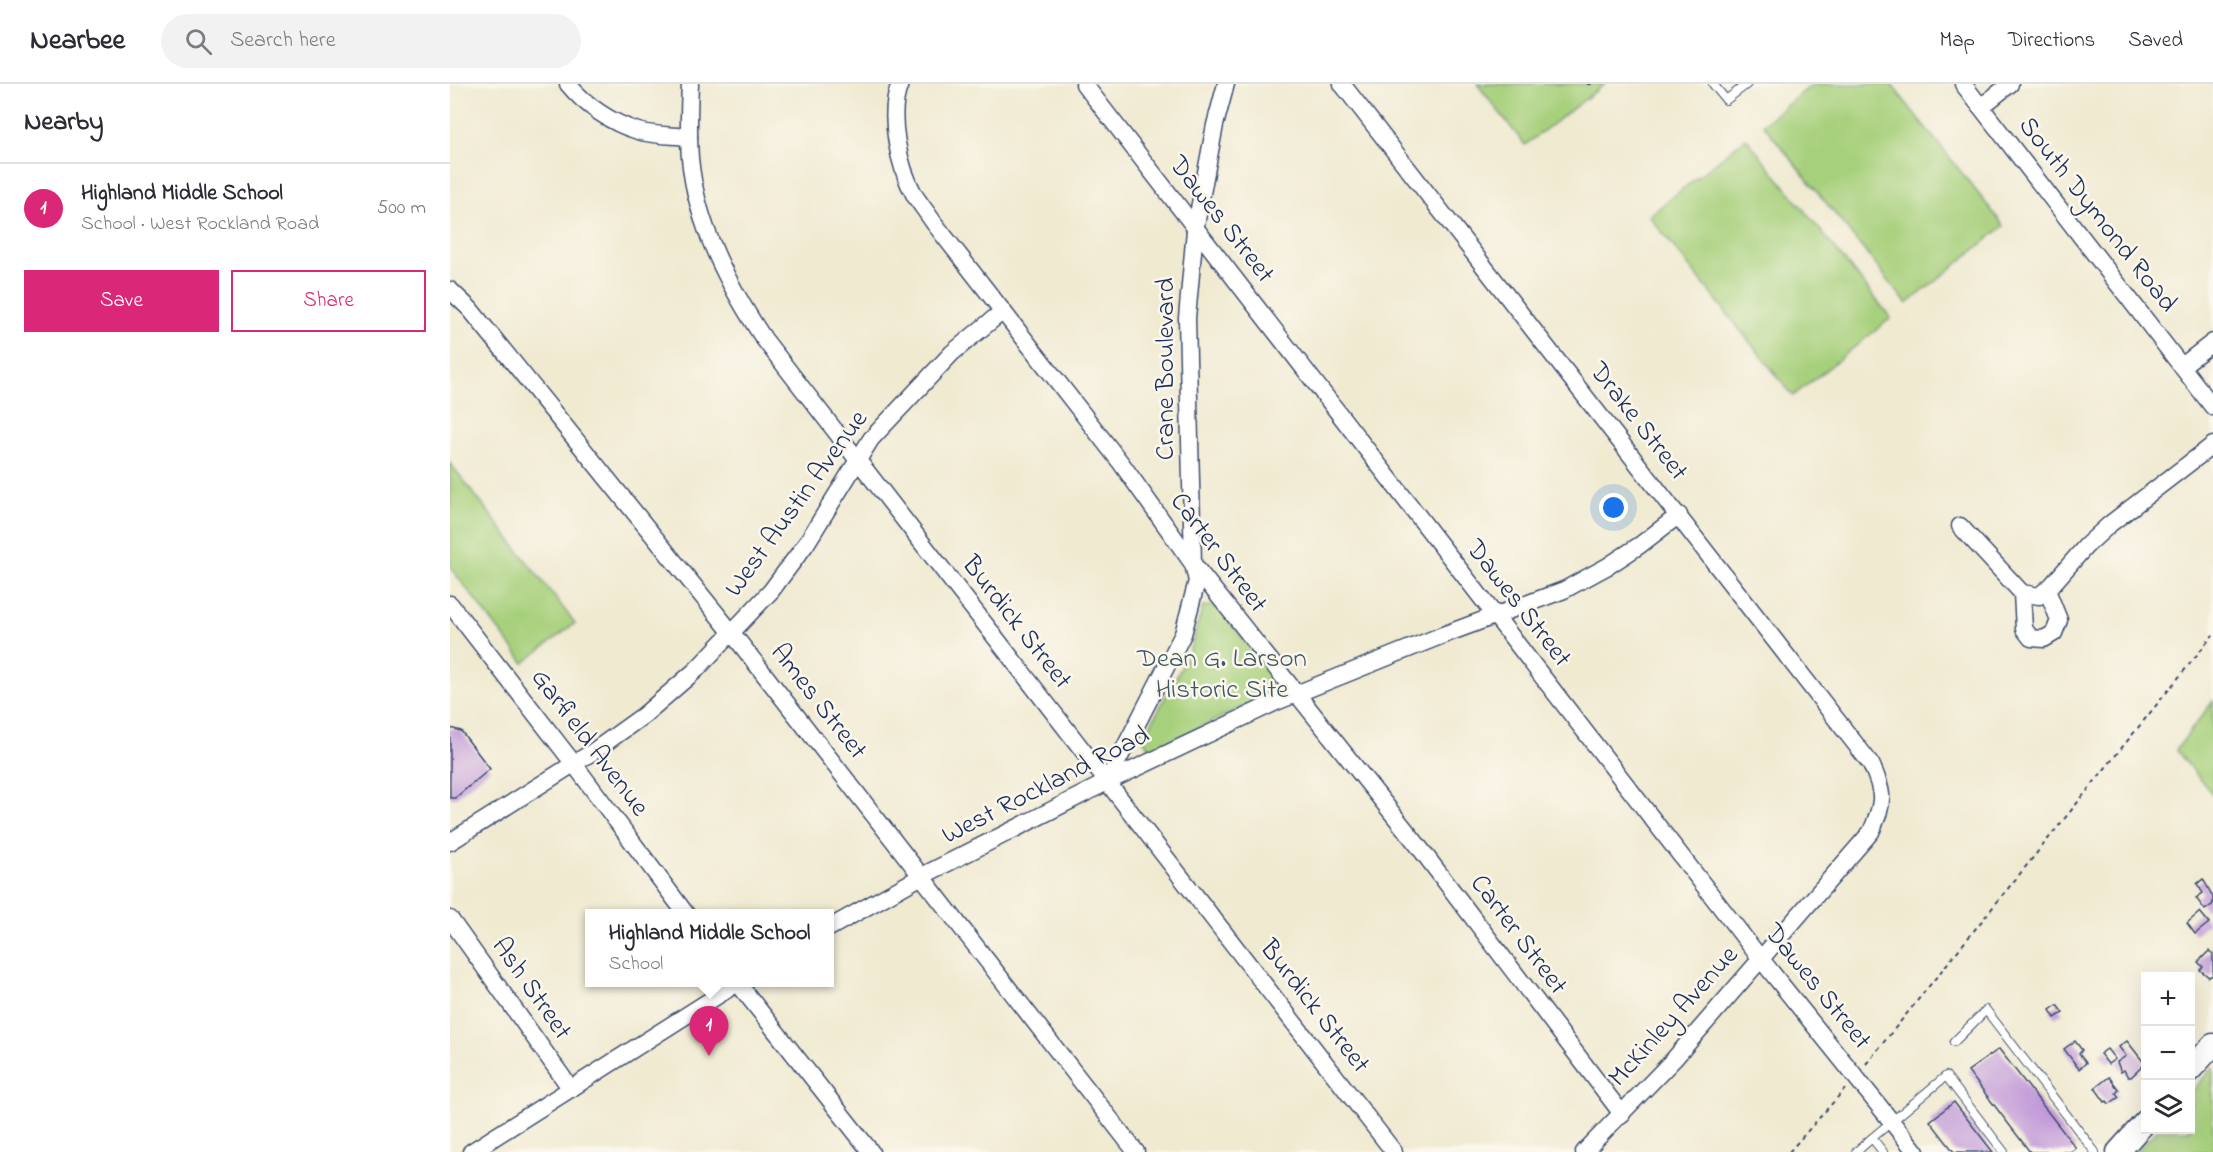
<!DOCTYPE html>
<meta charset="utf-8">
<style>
:root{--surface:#fff;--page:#f2f2f3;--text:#2b2b33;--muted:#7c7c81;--line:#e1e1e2;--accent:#db2777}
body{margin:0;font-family:"Indie Flower",sans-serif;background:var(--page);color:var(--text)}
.controls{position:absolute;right:18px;bottom:18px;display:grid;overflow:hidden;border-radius:0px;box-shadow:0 6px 24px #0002}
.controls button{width:54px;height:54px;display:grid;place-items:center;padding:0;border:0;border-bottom:2px solid var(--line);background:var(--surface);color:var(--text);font:30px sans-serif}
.you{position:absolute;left:1164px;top:424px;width:21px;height:21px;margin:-15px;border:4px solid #fff;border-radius:50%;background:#1a73e8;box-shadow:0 0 0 9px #1a73e833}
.badge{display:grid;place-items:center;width:39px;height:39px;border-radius:50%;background:var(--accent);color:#fff;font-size:20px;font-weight:700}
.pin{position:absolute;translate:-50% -50px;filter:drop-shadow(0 2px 3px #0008)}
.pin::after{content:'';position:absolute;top:32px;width:21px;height:18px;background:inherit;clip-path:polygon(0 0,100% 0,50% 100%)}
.popup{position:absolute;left:135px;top:825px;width:249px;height:78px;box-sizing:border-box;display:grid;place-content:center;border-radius:0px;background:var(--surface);filter:drop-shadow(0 2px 4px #0005);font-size:20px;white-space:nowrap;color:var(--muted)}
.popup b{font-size:22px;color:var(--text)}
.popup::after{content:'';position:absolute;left:50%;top:100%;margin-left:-12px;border:12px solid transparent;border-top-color:var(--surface)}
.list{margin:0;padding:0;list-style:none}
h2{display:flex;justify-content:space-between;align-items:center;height:78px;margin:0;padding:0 24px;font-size:26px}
h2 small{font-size:20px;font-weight:400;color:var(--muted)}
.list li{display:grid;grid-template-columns:39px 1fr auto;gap:18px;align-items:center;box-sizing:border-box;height:90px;padding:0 24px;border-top:2px solid var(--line)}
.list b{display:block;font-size:22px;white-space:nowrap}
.list p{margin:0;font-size:20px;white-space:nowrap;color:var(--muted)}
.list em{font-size:20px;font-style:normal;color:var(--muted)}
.actions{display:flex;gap:12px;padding:18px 24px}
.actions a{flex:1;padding:14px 0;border:2px solid var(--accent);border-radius:0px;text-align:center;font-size:21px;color:var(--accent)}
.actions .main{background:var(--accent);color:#fff}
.icon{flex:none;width:33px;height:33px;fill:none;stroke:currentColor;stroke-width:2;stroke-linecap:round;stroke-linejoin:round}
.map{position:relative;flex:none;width:1763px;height:1068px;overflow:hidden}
header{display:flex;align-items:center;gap:36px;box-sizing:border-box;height:84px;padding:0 30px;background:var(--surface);border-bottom:2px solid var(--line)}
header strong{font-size:28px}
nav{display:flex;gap:33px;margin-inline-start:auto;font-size:21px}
.search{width:420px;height:54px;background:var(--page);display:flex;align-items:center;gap:15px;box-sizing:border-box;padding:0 21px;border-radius:33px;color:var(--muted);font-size:22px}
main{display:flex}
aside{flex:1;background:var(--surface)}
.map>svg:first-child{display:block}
.green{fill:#a7d07b;stroke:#61806c;stroke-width:1.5}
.building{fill:#c199d8}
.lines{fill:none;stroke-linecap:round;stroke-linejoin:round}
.service-casing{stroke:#3b4b6f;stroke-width:10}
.minor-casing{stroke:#3b4b6f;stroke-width:19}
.secondary-casing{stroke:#3b4b6f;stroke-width:25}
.path{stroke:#3b4b6f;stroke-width:2;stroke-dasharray:4.5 4.5;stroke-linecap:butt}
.service{stroke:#fff;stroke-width:8}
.minor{stroke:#fff;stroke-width:16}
.secondary{stroke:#fff;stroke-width:22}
.labels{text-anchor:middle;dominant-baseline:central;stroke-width:5;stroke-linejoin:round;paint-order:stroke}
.street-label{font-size:27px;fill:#1b2f5e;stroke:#fbf7ec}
.park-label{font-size:27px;fill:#3e5765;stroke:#fbf7ec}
</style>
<header>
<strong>Nearbee</strong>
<div class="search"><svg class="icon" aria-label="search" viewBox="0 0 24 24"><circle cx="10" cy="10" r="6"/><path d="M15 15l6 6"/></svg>Search here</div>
<nav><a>Map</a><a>Directions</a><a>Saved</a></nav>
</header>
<main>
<aside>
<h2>Nearby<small></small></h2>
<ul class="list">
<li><span class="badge">1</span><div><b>Highland Middle School</b><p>School · West Rockland Road</p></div><em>500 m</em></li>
</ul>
<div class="actions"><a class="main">Save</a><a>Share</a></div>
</aside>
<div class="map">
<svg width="1763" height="1068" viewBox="0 0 1763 1068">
<rect width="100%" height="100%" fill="#fbf7ec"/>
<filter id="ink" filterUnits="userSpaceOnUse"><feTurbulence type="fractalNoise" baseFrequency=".0167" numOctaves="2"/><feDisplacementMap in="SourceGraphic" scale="12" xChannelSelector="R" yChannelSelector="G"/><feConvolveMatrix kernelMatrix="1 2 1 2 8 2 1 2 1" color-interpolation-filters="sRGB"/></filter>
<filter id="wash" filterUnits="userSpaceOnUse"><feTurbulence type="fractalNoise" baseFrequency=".008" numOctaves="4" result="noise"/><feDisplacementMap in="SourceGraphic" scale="24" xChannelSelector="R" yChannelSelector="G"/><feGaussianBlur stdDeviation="1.35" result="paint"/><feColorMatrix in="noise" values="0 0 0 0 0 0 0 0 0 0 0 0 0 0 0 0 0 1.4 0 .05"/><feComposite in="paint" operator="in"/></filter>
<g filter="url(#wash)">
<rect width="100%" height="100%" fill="#f0ead1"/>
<g class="green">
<path d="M1027,0h128l-80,61z"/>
<path d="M1363,0h78l113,142 -97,78 -144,-180z"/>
<path d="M1296,54l145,180 -98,78 -144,-180z"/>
<path d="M0,379l125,160 -51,40 -74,-96z"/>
<path d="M766,521l64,80 -9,9 -120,56 -8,-11 46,-86 14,-46z"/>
<path d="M1763,617v94l-37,-45z"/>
<path d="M1763,983v85h-77l21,-22h33l1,-38z"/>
</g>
<g id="blocks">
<g class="building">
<path d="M0,644l11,3 29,38 -35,29h-5z"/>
<path d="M1753,795l10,18v7l-8,6 -9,-12 7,-5 -6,-9z"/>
<path d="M1750,828l9,11 -14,11 -8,-11z"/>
<path d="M1759,867l4,3v21l-4,2 -9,-7 3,-3 -5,-5z"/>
<path d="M1607,921l6,8 -8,5 -5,-8z"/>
<path d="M1625,957l7,9 -3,4 7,9 -7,6 -15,-20z"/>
<path d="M1677,957l18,23 -14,13h-3l-4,-7 -3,2 -4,-10 9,-6 -7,-9z"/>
<path d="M1549,965l77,99 -6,4h-40l-62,-81z"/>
<path d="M1657,965l8,10 -7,5 -8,-10z"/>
<path d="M1659,993l10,13 -3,3 3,4 -10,7 -2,-3 -2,1 -10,-14z"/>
<path d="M1504,1018l39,50h-39l-24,-31z"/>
</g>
</g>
</g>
<g filter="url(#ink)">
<use href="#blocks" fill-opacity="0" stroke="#3b4b6f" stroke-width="1.5"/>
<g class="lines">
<g class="service-casing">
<g id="service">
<path d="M1263,0l13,16 21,-16"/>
<path d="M1504,958l32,-32 109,142"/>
<path d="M1422,1054l74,-62 58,76"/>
<path d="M1406,1068l16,-14 11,14"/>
</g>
</g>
<g class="minor-casing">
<g id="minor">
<path d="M118,0c17,21 43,39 70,47 16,5 35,4 51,6"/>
<path d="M240,0c-1,24 -2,49 0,74 6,66 38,127 74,181l630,813"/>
<path d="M450,0c-13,31 -1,84 15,112 6,9 13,18 19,27l187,240 72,101 223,279 206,271"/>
<path d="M634,0l676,874 156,194"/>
<path d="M892,0l529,680c14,30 13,38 0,68l-197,227 -90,93"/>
<path d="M1513,0l250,323"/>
<path d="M1531,23l29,-23"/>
<path d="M0,206l20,19 262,324 404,519"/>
<path d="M1732,282l31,-24"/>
<path d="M1510,442l62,67 17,3 12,-10 35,-40 24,-22 103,-79"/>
<path d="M1572,509l2,36 7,9 13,1 10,-6 5,-13 -12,-30"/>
<path d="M0,520l124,160 112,150"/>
<path d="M657,698l76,-148 14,-53 -4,-17 -6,-246 8,-88 20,-105 11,-41"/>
<path d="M0,758l144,-91 50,-36 52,-45 75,-79 35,-47 65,-105 81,-86 51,-42"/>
<path d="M0,835l121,170"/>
<path d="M379,844l93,-52 185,-94 169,-80 167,-67 121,-45 44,-24 32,-21 39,-30"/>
<path d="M287,898l134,170"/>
<path d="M21,1068l268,-170"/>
</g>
</g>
<g class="secondary-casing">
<g id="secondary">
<path d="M1740,986l23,-25"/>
<path d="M1668,1068l28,-31"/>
</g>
</g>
<g class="path">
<path d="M1137,0h7"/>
<path d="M1416,980l347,-429"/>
<path d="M1339,1068l56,-63"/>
</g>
<use href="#service" class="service"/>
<use href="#minor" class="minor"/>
<use href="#secondary" class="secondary"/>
</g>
</g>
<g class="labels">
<g class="street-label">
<text transform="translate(1647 131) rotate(52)">South Dymond Road</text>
<text transform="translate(771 136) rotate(52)">Dawes Street</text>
<text transform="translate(716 285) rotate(-90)">Crane Boulevard</text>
<text transform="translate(1188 338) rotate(52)">Drake Street</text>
<text transform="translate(347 420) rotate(-54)">West Austin Avenue</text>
<text transform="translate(768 469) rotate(53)">Carter Street</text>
<text transform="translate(1068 520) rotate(52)">Dawes Street</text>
<text transform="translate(566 539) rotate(52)">Burdick Street</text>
<text transform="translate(368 618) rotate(52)">Ames Street</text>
<text transform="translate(139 659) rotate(53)">Garfield Avenue</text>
<text transform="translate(596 702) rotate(-27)">West Rockland Road</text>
<text transform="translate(1068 851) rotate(53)">Carter Street</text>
<text transform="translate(1367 903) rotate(51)">Dawes Street</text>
<text transform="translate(81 905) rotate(55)">Ash Street</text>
<text transform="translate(864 923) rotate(52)">Burdick Street</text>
<text transform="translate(1224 933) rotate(-48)">McKinley Avenue</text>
</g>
<g class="park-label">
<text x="772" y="575">Dean G. Larson<tspan x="772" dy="31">Historic Site</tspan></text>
</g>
</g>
</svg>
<div class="controls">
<button>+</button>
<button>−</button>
<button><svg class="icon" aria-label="layers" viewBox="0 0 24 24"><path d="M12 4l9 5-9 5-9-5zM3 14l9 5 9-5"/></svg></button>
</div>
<div class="you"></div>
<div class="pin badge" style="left:259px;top:972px">1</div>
<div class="popup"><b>Highland Middle School</b>School</div>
</div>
</main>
